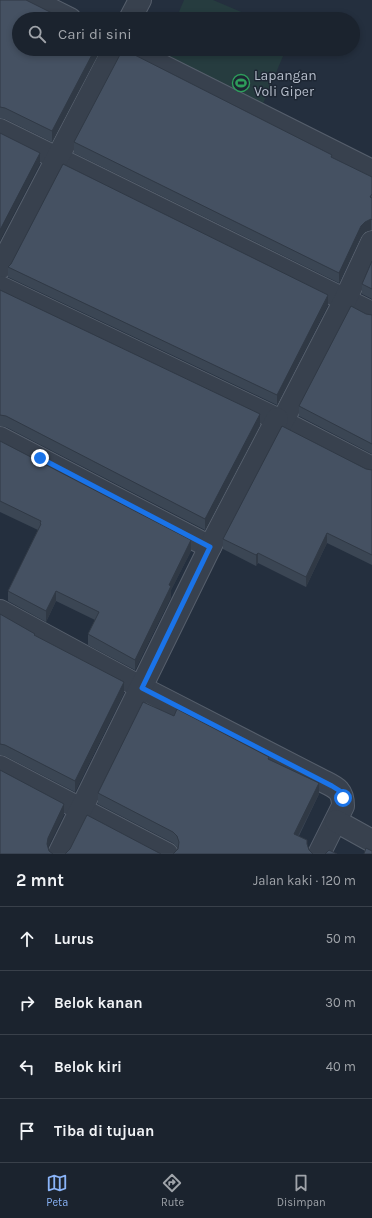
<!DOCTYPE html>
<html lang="id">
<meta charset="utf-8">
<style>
:root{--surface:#1b232e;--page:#282f3a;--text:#f1f3f6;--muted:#a0a4aa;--line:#39404a;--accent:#8ab4f8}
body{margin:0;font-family:Karla,sans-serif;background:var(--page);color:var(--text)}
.stop{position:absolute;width:12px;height:12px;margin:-9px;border:3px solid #1a73e8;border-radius:50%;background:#fff}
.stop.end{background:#1a73e8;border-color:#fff;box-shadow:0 1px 4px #0008}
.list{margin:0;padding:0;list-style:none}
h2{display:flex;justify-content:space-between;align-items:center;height:52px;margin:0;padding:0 16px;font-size:17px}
h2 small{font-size:13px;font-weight:400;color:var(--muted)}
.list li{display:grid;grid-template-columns:26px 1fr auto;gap:12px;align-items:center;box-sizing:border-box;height:64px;padding:0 16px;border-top:1px solid var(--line)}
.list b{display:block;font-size:15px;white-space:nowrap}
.list em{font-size:13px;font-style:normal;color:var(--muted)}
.icon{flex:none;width:22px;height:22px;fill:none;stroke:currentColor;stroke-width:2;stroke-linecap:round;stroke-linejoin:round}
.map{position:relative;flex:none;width:372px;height:854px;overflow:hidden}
.search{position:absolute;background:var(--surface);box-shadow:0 2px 6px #0003;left:12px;right:12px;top:12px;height:44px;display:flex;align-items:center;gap:10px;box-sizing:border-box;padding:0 14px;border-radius:22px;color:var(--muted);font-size:15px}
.sheet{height:308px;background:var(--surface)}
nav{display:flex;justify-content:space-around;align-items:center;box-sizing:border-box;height:56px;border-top:1px solid var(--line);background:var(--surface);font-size:11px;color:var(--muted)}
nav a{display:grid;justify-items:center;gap:2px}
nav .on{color:var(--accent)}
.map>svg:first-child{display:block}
.green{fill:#263c3f}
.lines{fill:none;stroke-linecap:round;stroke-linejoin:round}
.minor-casing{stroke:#565f6c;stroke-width:24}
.minor{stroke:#38414e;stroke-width:22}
.wall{fill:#3b4654}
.shaded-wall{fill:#303945}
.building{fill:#455162;stroke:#303945}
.route{stroke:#1a73e8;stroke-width:5}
.labels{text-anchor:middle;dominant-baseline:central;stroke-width:3;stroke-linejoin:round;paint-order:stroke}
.poi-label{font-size:14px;fill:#b4bcc9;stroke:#1d2633;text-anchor:start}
</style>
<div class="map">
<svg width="372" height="854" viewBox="0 0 372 854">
<rect width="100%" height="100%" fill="#242f3e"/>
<g class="green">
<path d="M184,0h29l45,19h-82z"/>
<path d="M163,49h123l-24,57 -104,-47z"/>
</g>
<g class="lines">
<g class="minor-casing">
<g id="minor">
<path d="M32,0l38,19"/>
<path d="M130,19l10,-19"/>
<path d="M129,49l243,122"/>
<path d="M0,130l372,183"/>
<path d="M0,268l114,-219"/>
<path d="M0,287l277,132 95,49"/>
<path d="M282,422l63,-122 27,-58"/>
<path d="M0,438l210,109"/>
<path d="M0,611l142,77 177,91c15,8 24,9 24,27l-24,48"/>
<path d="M0,767l167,87"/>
<path d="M336,821l36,20"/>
<path d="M59,854l151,-307 67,-128"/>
</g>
</g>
<use href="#minor" class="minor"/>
</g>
<g class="wall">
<path d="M0,0l101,49 -49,93 -47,-23 -5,-1z"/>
<path d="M74,142l258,15 40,20v53h-1l-6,2 -4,5 -22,46 -265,-130z"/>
<path d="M372,261v38l-10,-5v-10z"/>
<path d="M11,264l317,41 -51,100 -269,-128v-10z"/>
<path d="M0,290l260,135 -55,105 -199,-103 -6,-1z"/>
<path d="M366,314l6,1v139l-73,-38v-10z"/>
<path d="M0,441l191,110 -20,39v7l-36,73 -47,-25v-11l7,-14 -39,-19 -10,21 -38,-21v-10l30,-61 -38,-18z"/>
<path d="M366,469l6,1v95l-45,-22 -21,44 -48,-24 -2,3 -33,-17v-10z"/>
<path d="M0,614l35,21 89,58 -49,99 -70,-36 -5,-1z"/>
<path d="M174,716l95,43 50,35 -20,42 8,10 2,4 -131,-1 -1,-2 -4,-4 -75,-39v-11z"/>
</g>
<g class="shaded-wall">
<path d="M95,49h6l-49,93v-11z"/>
<path d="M40,153v11l-40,77v-11z"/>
<path d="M371,219v11l-6,2 -4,5 -22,46v-10l22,-47 4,-4z"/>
<path d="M328,295v10l-51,100v-10z"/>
<path d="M260,414v11l-55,105v-11z"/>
<path d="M327,533v10l-21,44v-10z"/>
<path d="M191,540v11l-20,39v7l-36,73v-10l34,-75z"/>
<path d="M258,553v10l-2,3v-11z"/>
<path d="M56,591v10l-10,21v-11z"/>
<path d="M124,682v11l-49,99v-11z"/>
<path d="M319,783v11l-25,50v-10z"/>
<path d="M64,804v11l-16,33 -1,-4 1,-6z"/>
</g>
<g class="building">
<path d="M0,0h26l38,19h-45v30h76l-43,82 -47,-23 -5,-1z"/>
<path d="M80,16l6,3h-10z"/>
<path d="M123,49l209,106 -1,2 41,20v17l-2,3 2,1v22l-1,-1 -6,3 -4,4 -22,47 -265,-131z"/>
<path d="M0,133l40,20 -40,77z"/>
<path d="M63,164l265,131 -51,100 -269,-128 3,-3z"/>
<path d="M372,261v28l-10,-5z"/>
<path d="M0,290l260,124 -55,105 -199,-103 -6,-1z"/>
<path d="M351,306l15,8 6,1v129l-73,-38z"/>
<path d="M282,426l84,43 6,1v85l-45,-22 -21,44 -48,-24 -2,2 -33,-16z"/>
<path d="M0,441l191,99 -22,45 2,1 -36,74 -47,-26 11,-22 -43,-21 -10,20 -38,-20 33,-67 -1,-1 1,-2 -41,-20z"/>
<path d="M0,614l35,20 -1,1 90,47 -49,99 -70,-36 -5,-1z"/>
<path d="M143,702l31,14 3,-7 92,48 -1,2 51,24 -25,51 13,6v4l2,6 4,4h-140l5,-5 1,-7 -2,-6 -4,-4 -75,-39z"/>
<path d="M0,770l64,34 -16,34 -1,6 2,7 4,3h-53z"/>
<path d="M87,815l74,39h-96l5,-5z"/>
<path d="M366,848l6,3v3h-8z"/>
<path d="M329,850l8,4h-12z"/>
</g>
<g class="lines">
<path class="route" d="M40,458l170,89 -68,141 190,98 8,5 3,7"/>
</g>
<defs>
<g id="stadium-ring" transform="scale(0.9)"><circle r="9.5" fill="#1d2633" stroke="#2e9e5b" stroke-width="1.5"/><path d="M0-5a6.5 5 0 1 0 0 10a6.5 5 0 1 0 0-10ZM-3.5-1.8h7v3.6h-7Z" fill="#2e9e5b"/></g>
</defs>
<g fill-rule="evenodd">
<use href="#stadium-ring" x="241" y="83"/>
</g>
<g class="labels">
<g class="poi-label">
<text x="254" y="75">Lapangan<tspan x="254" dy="16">Voli Giper</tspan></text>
</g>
</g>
</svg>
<div class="stop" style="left:343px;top:798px"></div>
<div class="stop end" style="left:40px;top:458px"></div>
<div class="search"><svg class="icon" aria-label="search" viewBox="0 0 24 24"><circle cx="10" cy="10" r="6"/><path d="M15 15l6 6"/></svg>Cari di sini</div>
</div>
<section class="sheet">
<h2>2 mnt<small>Jalan kaki · 120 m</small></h2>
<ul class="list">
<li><svg class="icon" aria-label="ahead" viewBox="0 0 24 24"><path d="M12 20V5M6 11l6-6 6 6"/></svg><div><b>Lurus</b></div><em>50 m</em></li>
<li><svg class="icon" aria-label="right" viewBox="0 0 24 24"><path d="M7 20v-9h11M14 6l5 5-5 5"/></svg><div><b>Belok kanan</b></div><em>30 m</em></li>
<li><svg class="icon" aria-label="left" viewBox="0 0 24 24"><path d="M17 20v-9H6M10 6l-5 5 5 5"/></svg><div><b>Belok kiri</b></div><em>40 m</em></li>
<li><svg class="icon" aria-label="arrive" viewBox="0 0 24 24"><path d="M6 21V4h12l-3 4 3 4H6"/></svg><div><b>Tiba di tujuan</b></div></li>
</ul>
</section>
<nav>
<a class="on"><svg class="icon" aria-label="map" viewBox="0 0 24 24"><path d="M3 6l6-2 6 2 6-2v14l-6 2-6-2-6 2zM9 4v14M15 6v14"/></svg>Peta</a>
<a><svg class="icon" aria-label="directions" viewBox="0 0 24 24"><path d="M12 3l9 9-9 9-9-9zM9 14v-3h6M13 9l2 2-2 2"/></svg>Rute</a>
<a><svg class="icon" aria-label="saved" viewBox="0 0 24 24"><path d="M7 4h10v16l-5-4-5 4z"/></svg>Disimpan</a>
</nav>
